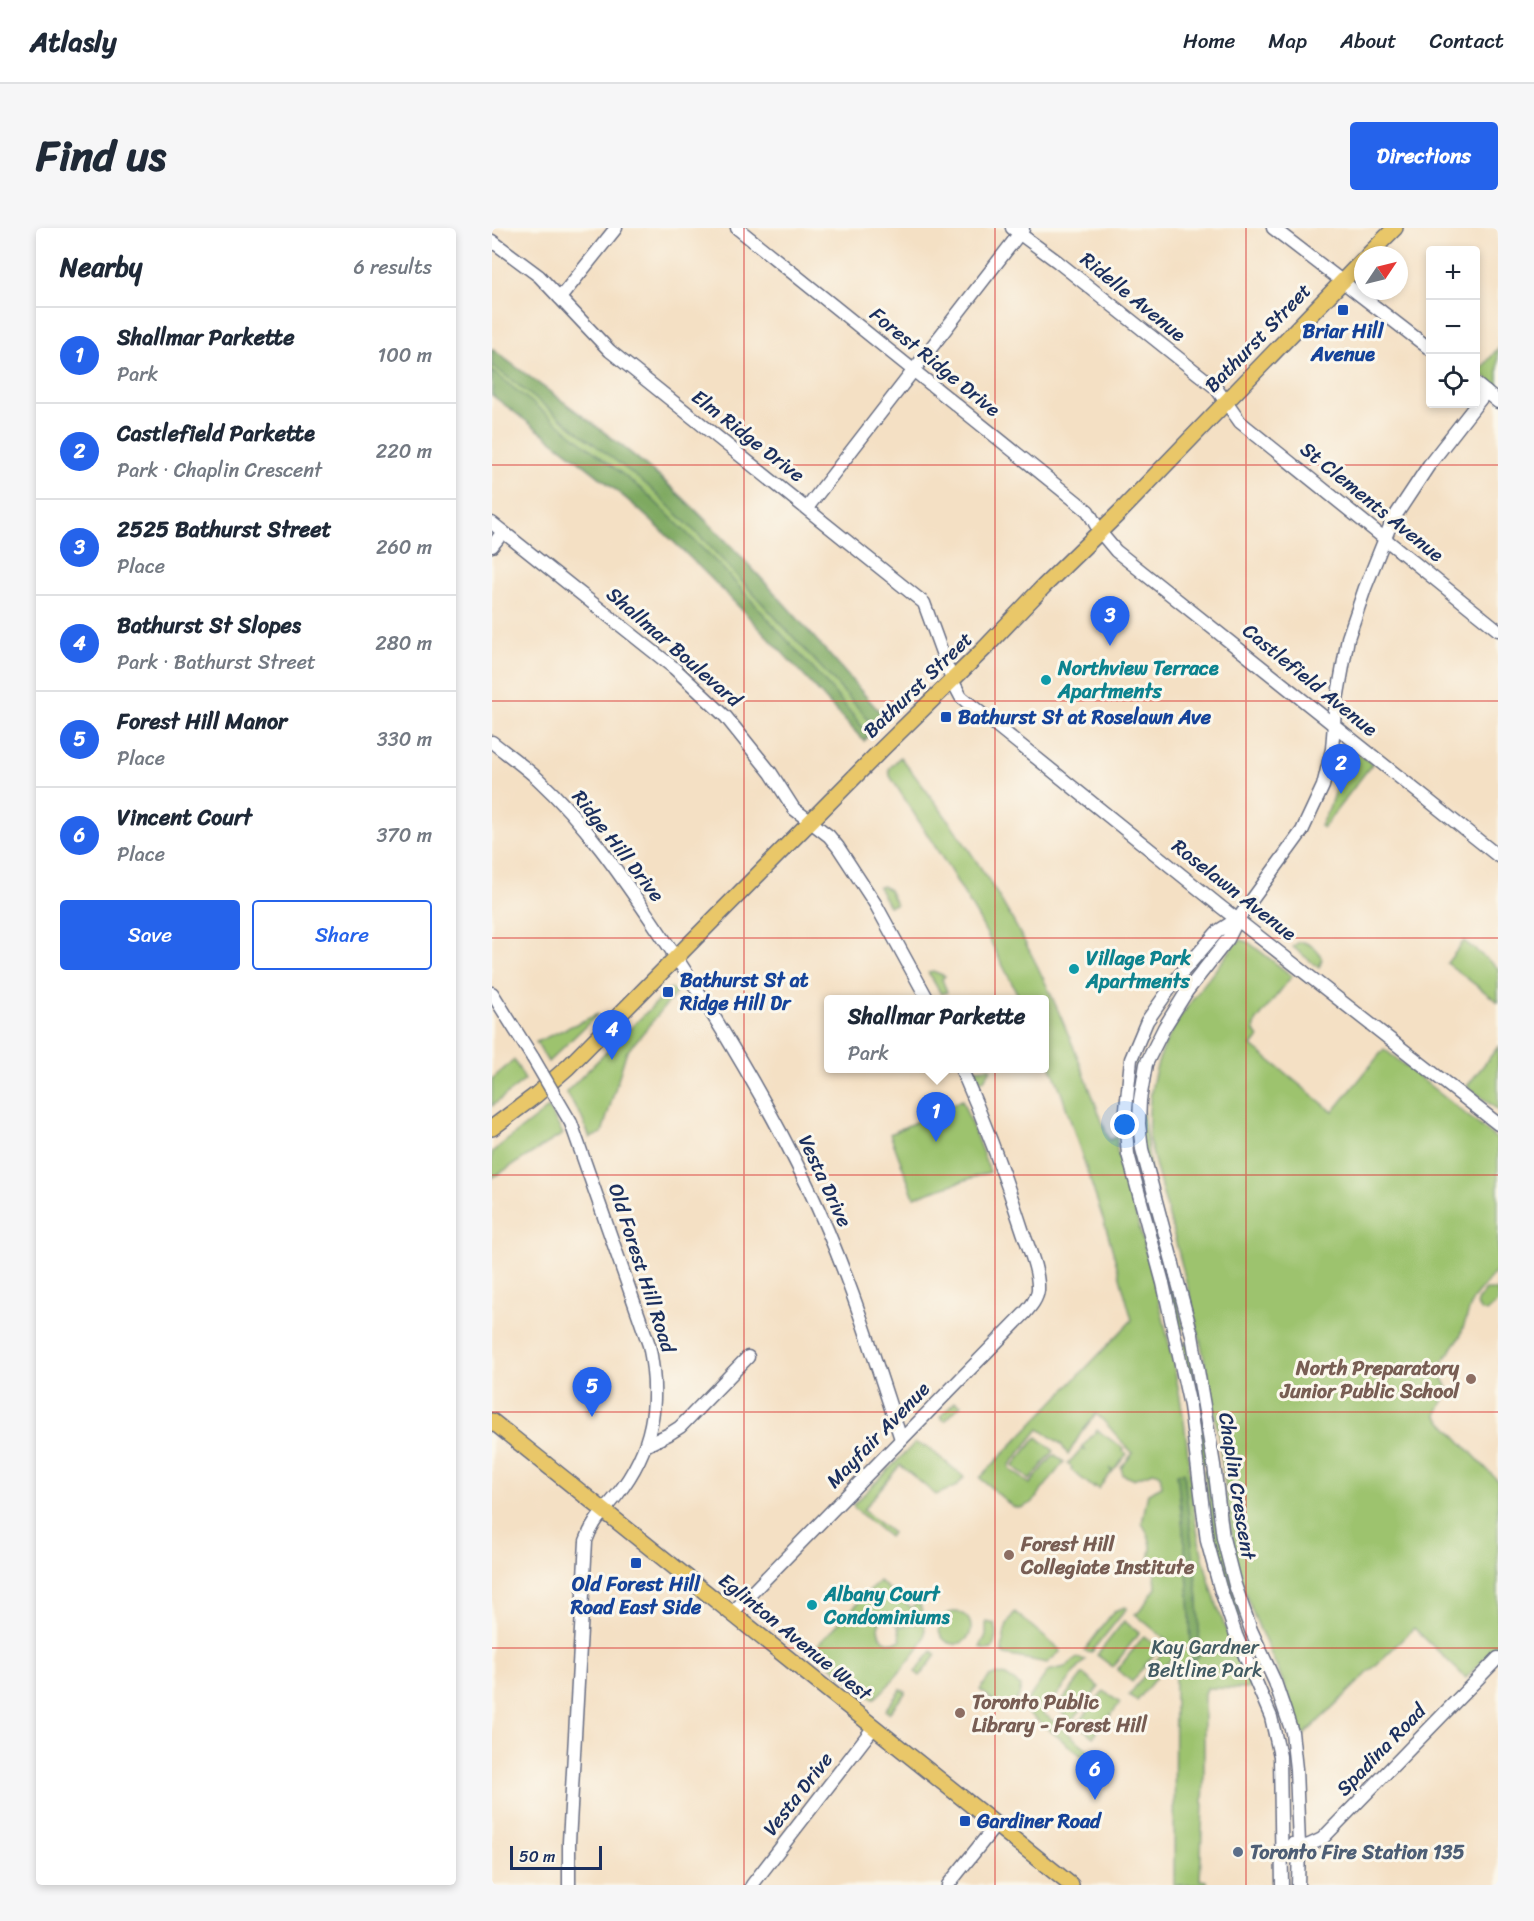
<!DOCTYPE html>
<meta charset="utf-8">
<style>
:root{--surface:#fff;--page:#f6f6f7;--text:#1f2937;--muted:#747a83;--line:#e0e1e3;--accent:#2563eb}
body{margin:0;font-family:Sriracha,sans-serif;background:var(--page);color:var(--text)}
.controls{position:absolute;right:18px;top:18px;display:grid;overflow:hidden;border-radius:6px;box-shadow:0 3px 9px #0003}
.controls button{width:54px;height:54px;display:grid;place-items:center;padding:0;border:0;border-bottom:2px solid var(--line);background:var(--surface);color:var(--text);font:30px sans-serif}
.compass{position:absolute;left:862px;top:18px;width:54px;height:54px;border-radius:50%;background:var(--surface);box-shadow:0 3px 9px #0003;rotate:55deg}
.scale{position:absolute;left:18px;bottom:15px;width:92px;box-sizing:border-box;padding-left:6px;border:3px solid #1b2f5e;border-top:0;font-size:16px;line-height:21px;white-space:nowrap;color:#1b2f5e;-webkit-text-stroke:4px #fbf7ec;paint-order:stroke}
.you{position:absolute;left:633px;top:897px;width:21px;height:21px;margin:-15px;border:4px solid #fff;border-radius:50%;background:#1a73e8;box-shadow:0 0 0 9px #1a73e833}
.badge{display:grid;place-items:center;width:39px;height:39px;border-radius:50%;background:var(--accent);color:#fff;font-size:20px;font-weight:700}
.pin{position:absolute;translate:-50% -50px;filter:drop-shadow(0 2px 3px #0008)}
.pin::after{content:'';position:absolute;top:32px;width:21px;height:18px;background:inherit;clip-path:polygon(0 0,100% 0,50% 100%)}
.popup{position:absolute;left:332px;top:767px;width:225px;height:78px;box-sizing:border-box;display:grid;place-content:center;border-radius:6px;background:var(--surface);filter:drop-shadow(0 2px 4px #0005);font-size:20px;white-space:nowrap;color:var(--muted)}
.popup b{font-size:22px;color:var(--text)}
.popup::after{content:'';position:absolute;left:50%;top:100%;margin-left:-12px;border:12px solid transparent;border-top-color:var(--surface)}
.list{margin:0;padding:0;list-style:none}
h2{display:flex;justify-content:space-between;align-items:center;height:78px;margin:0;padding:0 24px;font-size:26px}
h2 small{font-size:20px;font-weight:400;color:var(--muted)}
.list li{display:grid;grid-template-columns:39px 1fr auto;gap:18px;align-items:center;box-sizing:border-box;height:96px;padding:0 24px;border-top:2px solid var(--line)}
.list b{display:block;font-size:22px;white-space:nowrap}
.list p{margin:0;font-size:20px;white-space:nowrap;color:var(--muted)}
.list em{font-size:20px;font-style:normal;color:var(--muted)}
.actions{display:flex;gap:12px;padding:18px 24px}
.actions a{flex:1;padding:14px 0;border:2px solid var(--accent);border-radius:6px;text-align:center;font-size:21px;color:var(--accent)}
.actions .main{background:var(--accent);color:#fff}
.icon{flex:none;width:33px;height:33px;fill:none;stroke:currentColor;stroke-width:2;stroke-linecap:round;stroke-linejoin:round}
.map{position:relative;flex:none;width:1006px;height:1657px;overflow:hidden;border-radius:6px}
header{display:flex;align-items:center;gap:36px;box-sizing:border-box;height:84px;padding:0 30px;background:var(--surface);border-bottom:2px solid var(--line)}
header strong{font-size:28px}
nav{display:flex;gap:33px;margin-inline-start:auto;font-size:21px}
.intro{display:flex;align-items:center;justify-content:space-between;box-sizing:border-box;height:144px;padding:0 36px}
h1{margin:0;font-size:42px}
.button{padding:15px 27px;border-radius:6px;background:var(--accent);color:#fff;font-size:21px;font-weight:700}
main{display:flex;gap:36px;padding:0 36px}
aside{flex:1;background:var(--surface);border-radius:6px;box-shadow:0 3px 9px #0003}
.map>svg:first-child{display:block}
.green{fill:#9dc36e;stroke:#5c7966;stroke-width:1.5}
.forest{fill:#7ea961;stroke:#4c6c60;stroke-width:1.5}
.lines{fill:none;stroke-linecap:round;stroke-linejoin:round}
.minor-casing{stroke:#676d82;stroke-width:15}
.major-casing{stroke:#676d82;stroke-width:18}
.minor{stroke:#fff;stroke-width:12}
.major{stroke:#e9c769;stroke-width:15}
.minor-bridge-casing{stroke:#676d82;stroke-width:15;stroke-linecap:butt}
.minor-bridge{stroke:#fff;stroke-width:12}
.grid{fill:none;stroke:#d62828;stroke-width:1.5;stroke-opacity:0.55}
.transit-dot{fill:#1a4fb4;stroke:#fbf7ec;stroke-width:2}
.culture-dot{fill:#0f9aa8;stroke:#fbf7ec;stroke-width:2}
.education-dot{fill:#8d6e63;stroke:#fbf7ec;stroke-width:2}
.service-dot{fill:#5c6f8a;stroke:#fbf7ec;stroke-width:2}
.labels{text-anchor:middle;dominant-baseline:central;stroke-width:6;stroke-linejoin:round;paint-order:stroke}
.street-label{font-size:20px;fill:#1b2f5e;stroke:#fbf7ec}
.transit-label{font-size:20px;font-weight:bold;fill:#164399;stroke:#fbf7ec;text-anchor:start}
.culture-label{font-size:20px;font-weight:bold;fill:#0d838f;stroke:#fbf7ec;text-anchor:start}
.education-label{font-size:20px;font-weight:bold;fill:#785e54;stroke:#fbf7ec;text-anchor:start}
.park-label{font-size:20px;fill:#425b63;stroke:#fbf7ec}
.service-label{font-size:20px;font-weight:bold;fill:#4e5e75;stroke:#fbf7ec;text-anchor:start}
</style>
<header>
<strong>Atlasly</strong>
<nav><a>Home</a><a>Map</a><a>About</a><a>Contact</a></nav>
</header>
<div class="intro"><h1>Find us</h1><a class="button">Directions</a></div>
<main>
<aside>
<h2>Nearby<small>6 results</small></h2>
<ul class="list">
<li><span class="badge">1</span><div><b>Shallmar Parkette</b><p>Park</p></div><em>100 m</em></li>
<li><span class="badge">2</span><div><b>Castlefield Parkette</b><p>Park · Chaplin Crescent</p></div><em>220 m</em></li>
<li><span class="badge">3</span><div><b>2525 Bathurst Street</b><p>Place</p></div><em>260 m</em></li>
<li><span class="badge">4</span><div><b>Bathurst St Slopes</b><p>Park · Bathurst Street</p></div><em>280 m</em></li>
<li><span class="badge">5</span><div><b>Forest Hill Manor</b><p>Place</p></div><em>330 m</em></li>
<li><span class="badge">6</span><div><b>Vincent Court</b><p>Place</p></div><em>370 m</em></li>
</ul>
<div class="actions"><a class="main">Save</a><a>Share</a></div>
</aside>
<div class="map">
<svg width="1006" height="1657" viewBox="0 0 1006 1657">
<rect width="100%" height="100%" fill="#fbf7ec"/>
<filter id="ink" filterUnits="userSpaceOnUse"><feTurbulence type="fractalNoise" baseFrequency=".0167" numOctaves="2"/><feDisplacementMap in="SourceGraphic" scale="12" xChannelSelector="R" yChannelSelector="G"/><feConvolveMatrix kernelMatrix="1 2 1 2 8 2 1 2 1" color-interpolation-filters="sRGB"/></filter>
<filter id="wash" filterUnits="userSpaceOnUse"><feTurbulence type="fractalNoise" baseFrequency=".008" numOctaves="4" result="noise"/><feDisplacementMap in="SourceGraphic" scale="24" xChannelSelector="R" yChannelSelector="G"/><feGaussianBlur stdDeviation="1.35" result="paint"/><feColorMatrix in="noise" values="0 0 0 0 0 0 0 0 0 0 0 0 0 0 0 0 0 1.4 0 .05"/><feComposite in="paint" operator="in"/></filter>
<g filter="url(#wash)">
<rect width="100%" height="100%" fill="#f4e0c4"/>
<g class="green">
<path d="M1006,120v39l-19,-15z"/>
<path d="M0,121c62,47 129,92 187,145 74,70 139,149 206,224l-21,23c-74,-80 -147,-162 -228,-234 -46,-40 -96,-75 -144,-112z"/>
<path d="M857,522l8,2 15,12 -49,64 -3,-2 9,-18 9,-26 6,-26z"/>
<path d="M408,529c48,59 91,122 127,189 33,62 58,129 82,194l8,-3v13c26,88 51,175 66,265 7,42 7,85 16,126 11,51 29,99 52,145l-4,3 -40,-1 -3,5v87l-4,100 7,1v4h-33l1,-231 -38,47 -8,-6 41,-52 -35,-29 4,-2 17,-24 -1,-15c-10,-9 -4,-16 -4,-27 -1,-9 -5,-16 -9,-23l6,-30 14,-7 -2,-12 -7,-2 -20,7 -10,-4 -2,-7 12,-15c-14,-12 -23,-28 -37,-39l-15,19 -13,22 -7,-11 -22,-15 -29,36v4l20,15 23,-28 2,-1 9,7 -32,41 -12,5 -7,-1 -33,-29 152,-158 -24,-86 -49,-148 -15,-35v-51l-24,-1 -41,-80 -29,-49 -60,-94 -1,-7z"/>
<path d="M391,658l6,4 7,14 -7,2 -11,-19z"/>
<path d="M749,712l7,2 44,34 -36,46 -2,8 5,7 -7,9 81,66 51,-63 114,91v129l-25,30 -13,38 -22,31 11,22 -13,25 62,66v163l-32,34 -52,-50 -113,110c-12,-58 -47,-109 -62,-166 -9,-39 -12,-78 -18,-117 -3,-25 -8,-51 -13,-76 -15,-81 -39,-159 -59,-239 -5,-93 35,-128 87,-197z"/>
<path d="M972,713l34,27v34l-51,-39z"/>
<path d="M807,714c9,-1 21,9 23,18l-3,8 -26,-21z"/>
<path d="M441,743l12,5 -3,3 5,13 -6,2 -13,-22z"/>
<path d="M179,760l6,4 -51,61 -24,80 -12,5 -9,-22 -15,-24z"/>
<path d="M106,786l-50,48 -12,-20z"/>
<path d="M1006,819v63l-31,-24z"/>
<path d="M22,832l11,20 -33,26v-27z"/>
<path d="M648,834l1,1 -2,15 16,133 -6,2 -11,-38 -8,-44 6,-68z"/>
<path d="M482,841l17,-1v1l-8,12 -5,-2z"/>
<path d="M470,872l28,72 -76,25 -24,-63z"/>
<path d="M56,880l15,26 -71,44v-26z"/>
<path d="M664,989l28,111 -1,1 -4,-2 -28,-109z"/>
<path d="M994,1062h10l2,3 -1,10 -10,9c-7,-1 -10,-4 -10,-11z"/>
<path d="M693,1115l4,2 21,118 -7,1 -20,-119z"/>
<path d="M463,1174l6,3 -16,16 -5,-4z"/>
<path d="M605,1202l27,19 -1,2 4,3 -14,17 -4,-3 3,4 -14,17 -3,-3 -1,2 -23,-18 1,-2 -4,-4 14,-16 4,3 -3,-5z"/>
<path d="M545,1209l17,14 -24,29 -17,-14z"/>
<path d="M423,1215l12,4 37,30 -7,9 -21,9 -36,-30 -37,45 29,23 -3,4 -34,-28 -2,-4z"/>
<path d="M719,1241l30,148 -3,2 -21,-59 -13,-90z"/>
<path d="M387,1353l33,27 5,-6 3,3 4,14 -27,6 -9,-9c-20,7 -6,34 13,24l-3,-13 26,-5c1,6 2,13 -1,19 -5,10 -41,54 -50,58l-61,-48z"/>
<path d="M633,1379l2,1 -36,45 -7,-2 30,-40z"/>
<circle cx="463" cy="1400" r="16"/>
<path d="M523,1384l46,39 -14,12 -42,-8 -3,-4c2,-16 2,-26 13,-39z"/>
<path d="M632,1393l15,12 -26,34 -16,-12z"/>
<path d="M494,1394l9,2 2,9 -5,16 -6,1 -6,-3 6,-12z"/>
<path d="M652,1408l15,12 -27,34 -15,-12z"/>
<path d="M440,1423l4,4 -16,21 -5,-4z"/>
<path d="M585,1430l8,2 -42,53 48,39 -3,9 -66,-53 26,-37 17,-4z"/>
<path d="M505,1446l9,2 15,10 -2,10 -11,16 -28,-22 9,-13z"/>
<path d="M591,1446l16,13 -27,34 -16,-13z"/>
<path d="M409,1461l5,3 -17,21 -4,-3z"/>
<path d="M612,1463l16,12 -27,34 -16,-13z"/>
</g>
<g class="forest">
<path d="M0,121c62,47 129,92 186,145 75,70 140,149 207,224l-8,9h-4l-11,-15 -155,-169 -60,-58 -155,-120z"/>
<path d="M0,143l153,121 78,77 109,121 34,41 2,6 -4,4c-74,-80 -147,-162 -228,-234 -46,-40 -96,-75 -144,-112z"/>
<path d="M692,1244l14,127 2,56 -9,7c0,-63 -7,-125 -14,-188z"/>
</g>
</g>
<g filter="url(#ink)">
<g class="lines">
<g class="minor-casing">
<g id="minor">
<path d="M245,0l351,283 12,21 16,19 382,305"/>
<path d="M520,0l46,34 158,126 24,34 258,208"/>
<path d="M781,0l157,121"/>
<path d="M0,13l47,35 71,75 314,252 28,77 9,17 260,210 277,217"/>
<path d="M68,70l56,-70"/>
<path d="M984,156l22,18"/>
<path d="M315,280l216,-279"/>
<path d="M0,295l182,145 52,49 45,56 23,36 35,27 9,11 38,58 52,95"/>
<path d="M0,318l11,-14"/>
<path d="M0,514c15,12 32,24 46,37 54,50 93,112 134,172 50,76 97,154 136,236 39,81 65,167 93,252"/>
<path d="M745,691l-19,12 -40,46 -31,44 -16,38 -6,60 3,35 35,129 27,123 17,135 13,47 16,47 35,82 9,39 2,129"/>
<path d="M0,765l41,65"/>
<path d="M155,1217l22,-11 11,-7 68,-70"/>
<path d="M240,1385l293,-300c6,-7 12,-14 13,-23 1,-19 -9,-41 -15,-58 -18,-56 -38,-110 -62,-164"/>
<path d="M800,1616l15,2 15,-7 176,-181"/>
<path d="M77,1657v-43l17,-301c7,-21 18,-29 31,-46 36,-46 44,-93 32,-150l-78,-222"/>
<path d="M260,1657l122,-158"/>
<path d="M456,1657l48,-60"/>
<path d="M806,1657l1,-40 -3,-76 -4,-37 -17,-50 -24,-52 -16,-45 -12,-47 -9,-73 -22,-130 -50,-186 -3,-25 1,-24 6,-36 18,-36 23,-37 41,-52 10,-20 64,-88 21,-45 9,-37 3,-38 13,-73 17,-50 27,-67 37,-56 57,-73"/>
</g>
</g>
<g class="major-casing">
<g id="major">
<path d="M876,27l27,-27"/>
<path d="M0,900l44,-33 32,-28 315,-319 101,-99 60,-63 76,-74 243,-252"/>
<path d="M0,1193l579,464"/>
</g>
</g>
<use href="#minor" class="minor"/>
<use href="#major" class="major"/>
<g class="minor-bridge-casing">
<path id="minor-bridge" d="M41,830l38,65"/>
</g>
<use href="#minor-bridge" class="minor-bridge"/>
</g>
</g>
<path class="grid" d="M252,0v1657M503,0v1657M754,0v1657M0,237h1006M0,473h1006M0,710h1006M0,947h1006M0,1184h1006M0,1420h1006"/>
<g class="transit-dot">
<rect x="845" y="76" width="12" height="12" rx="3"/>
<rect x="448" y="483" width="12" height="12" rx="3"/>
<rect x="170" y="758" width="12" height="12" rx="3"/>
<rect x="138" y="1329" width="12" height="12" rx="3"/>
<rect x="467" y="1587" width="12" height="12" rx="3"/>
</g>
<g class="culture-dot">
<circle cx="554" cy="452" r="6"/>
<circle cx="582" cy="741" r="6"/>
<circle cx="320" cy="1377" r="6"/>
</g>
<g class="education-dot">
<circle cx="979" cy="1151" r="6"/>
<circle cx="517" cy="1327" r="6"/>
<circle cx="468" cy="1485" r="6"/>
</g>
<circle class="service-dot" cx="746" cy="1624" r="6"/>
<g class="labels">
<g class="street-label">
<text transform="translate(641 69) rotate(39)">Ridelle Avenue</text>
<text transform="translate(766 110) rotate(-46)">Bathurst Street</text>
<text transform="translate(443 134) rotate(39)">Forest Ridge Drive</text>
<text transform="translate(256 208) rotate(38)">Elm Ridge Drive</text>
<text transform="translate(880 274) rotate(39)">St Clements Avenue</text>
<text transform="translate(182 419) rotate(41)">Shallmar Boulevard</text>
<text transform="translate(818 452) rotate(39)">Castlefield Avenue</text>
<text transform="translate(426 457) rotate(-44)">Bathurst Street</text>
<text transform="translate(126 618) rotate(52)">Ridge Hill Drive</text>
<text transform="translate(742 662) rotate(38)">Roselawn Avenue</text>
<text transform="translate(333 953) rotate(65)">Vesta Drive</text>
<text transform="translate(150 1040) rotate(72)">Old Forest Hill Road</text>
<text transform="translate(386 1207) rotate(-46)">Mayfair Avenue</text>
<text transform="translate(745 1258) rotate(81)">Chaplin Crescent</text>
<text transform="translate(303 1409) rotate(39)">Eglinton Avenue West</text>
<text transform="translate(889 1522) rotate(-46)">Spadina Road</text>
<text transform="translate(306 1566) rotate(-52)">Vesta Drive</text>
</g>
<g class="transit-label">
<text x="851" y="103" text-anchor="middle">Briar Hill<tspan x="851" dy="23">Avenue</tspan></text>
<text x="466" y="489">Bathurst St at Roselawn Ave</text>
<text x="188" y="752">Bathurst St at<tspan x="188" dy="23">Ridge Hill Dr</tspan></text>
<text x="144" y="1356" text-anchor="middle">Old Forest Hill<tspan x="144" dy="23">Road East Side</tspan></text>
<text x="485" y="1593">Gardiner Road</text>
</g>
<g class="culture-label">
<text x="566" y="440">Northview Terrace<tspan x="566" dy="23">Apartments</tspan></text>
<text x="594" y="730">Village Park<tspan x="594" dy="23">Apartments</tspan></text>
<text x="332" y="1366">Albany Court<tspan x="332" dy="23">Condominiums</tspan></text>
</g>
<g class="education-label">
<text x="967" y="1140" text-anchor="end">North Preparatory<tspan x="967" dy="23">Junior Public School</tspan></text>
<text x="529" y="1316">Forest Hill<tspan x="529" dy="23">Collegiate Institute</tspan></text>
<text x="480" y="1474">Toronto Public<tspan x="480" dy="23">Library - Forest Hill</tspan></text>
</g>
<g class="park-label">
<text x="713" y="1419">Kay Gardner<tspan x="713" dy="23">Beltline Park</tspan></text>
</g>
<g class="service-label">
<text x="758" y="1624">Toronto Fire Station 135</text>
</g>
</g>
</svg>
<div class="controls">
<button>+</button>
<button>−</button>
<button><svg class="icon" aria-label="locate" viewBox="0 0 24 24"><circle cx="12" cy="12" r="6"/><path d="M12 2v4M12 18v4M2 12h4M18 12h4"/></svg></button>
</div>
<svg class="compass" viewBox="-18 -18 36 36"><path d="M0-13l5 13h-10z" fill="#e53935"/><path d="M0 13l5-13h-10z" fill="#747a83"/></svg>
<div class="scale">50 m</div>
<div class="you"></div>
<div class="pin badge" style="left:444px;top:914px">1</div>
<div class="popup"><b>Shallmar Parkette</b>Park</div>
<div class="pin badge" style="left:849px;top:566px">2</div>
<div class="pin badge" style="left:618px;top:418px">3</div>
<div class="pin badge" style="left:120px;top:832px">4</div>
<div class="pin badge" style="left:100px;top:1189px">5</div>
<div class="pin badge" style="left:603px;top:1572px">6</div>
</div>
</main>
